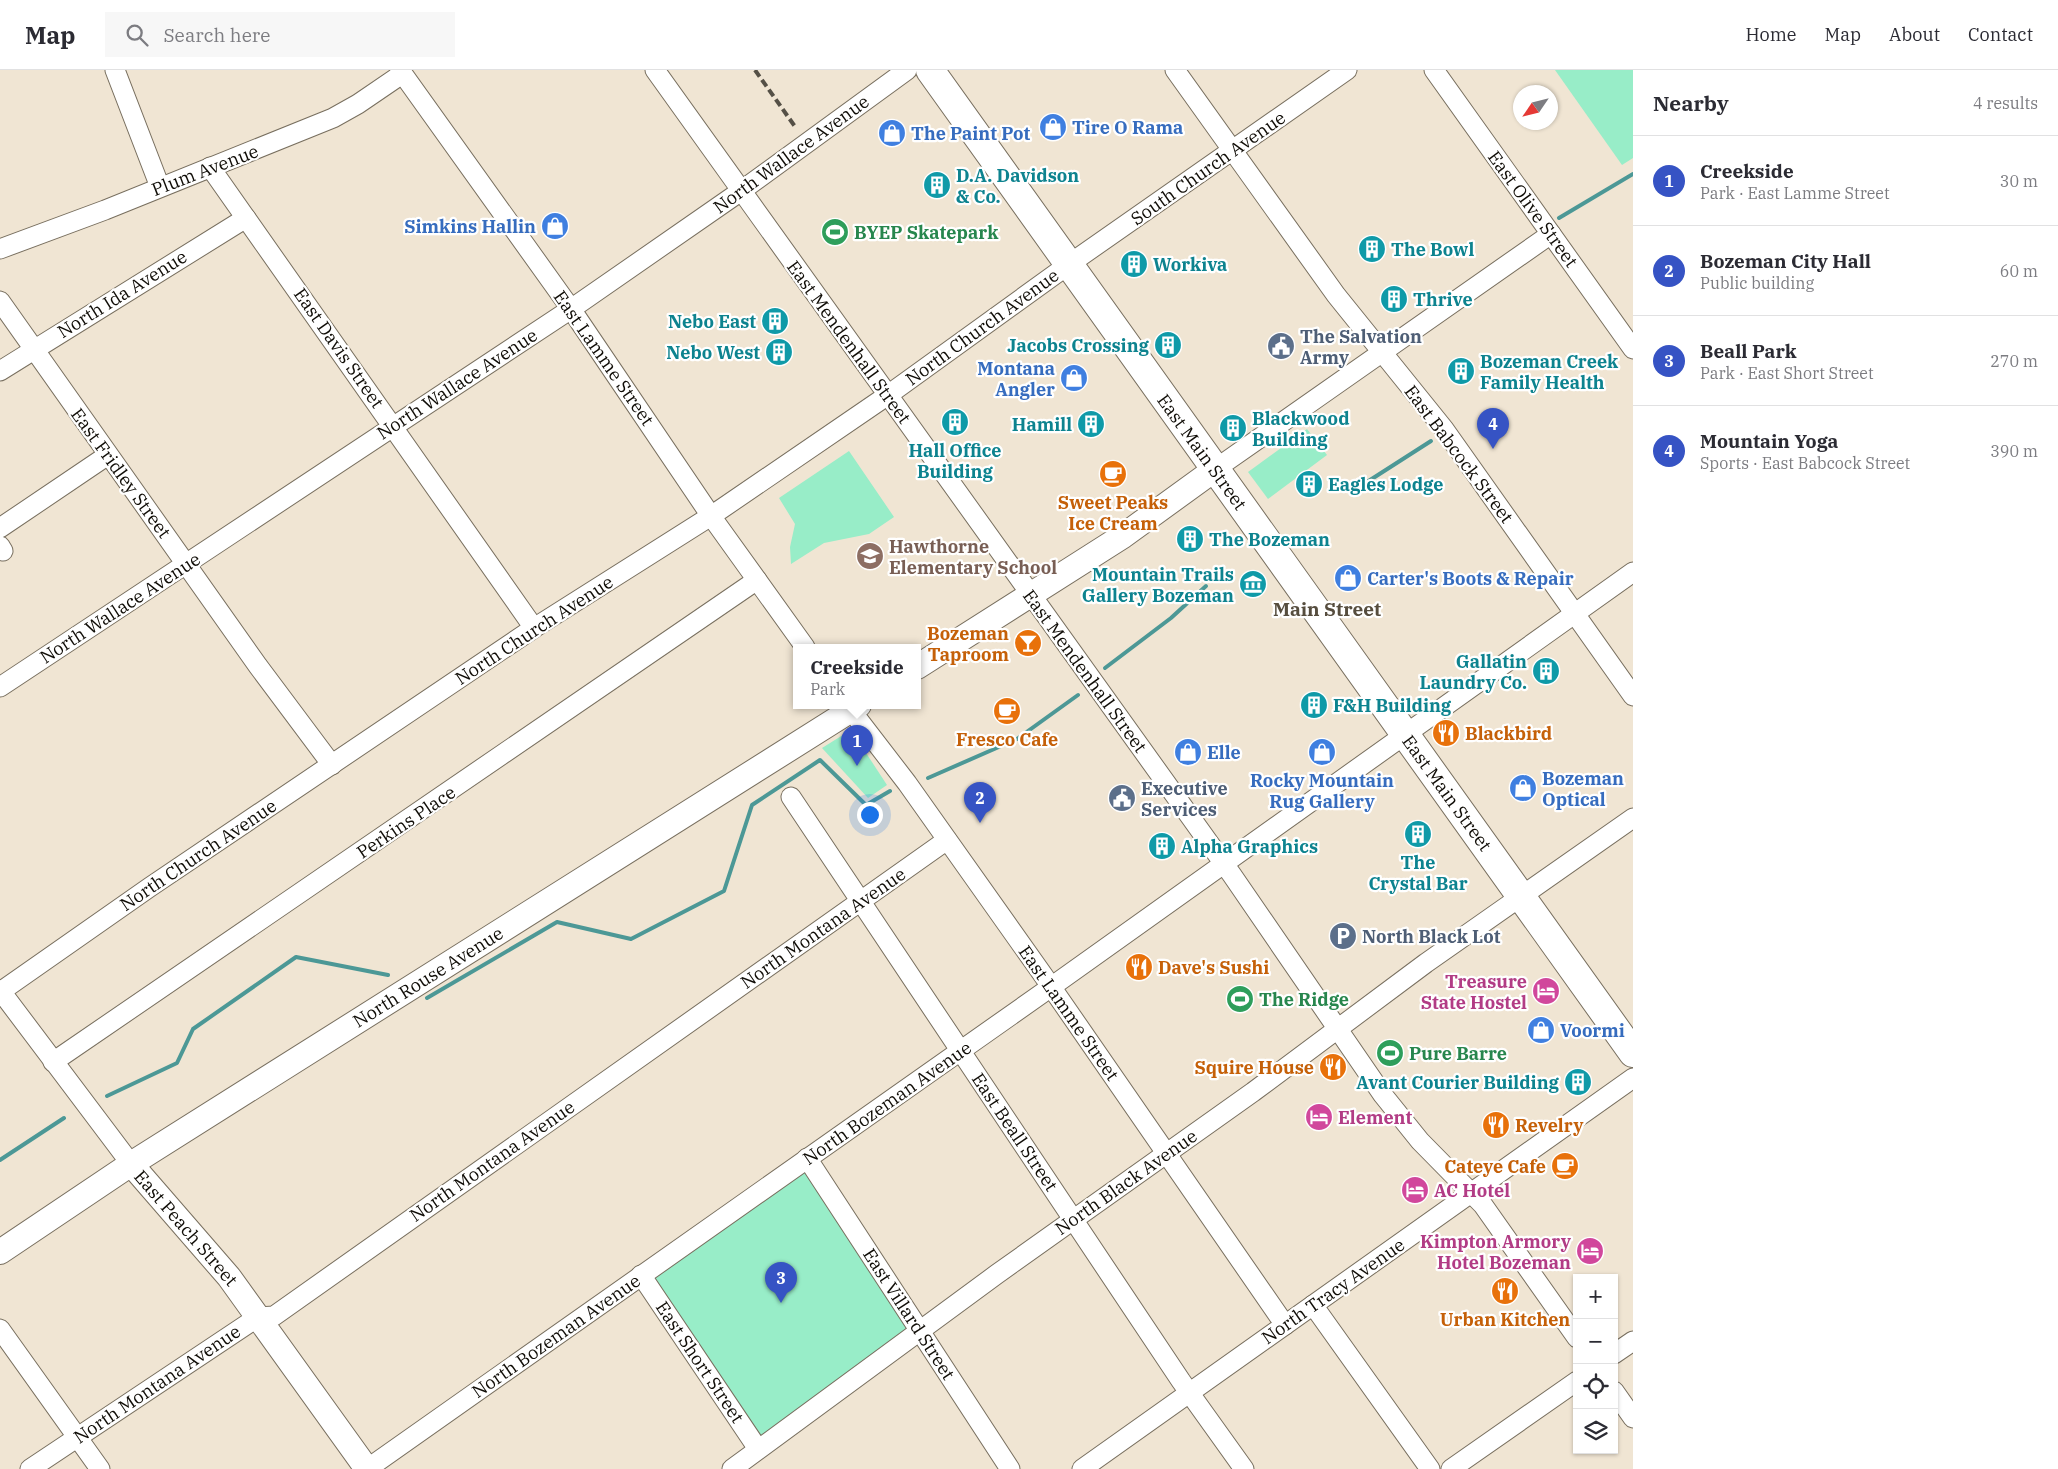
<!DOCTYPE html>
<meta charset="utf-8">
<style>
:root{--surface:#fff;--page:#f7f7f7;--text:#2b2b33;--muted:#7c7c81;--line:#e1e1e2;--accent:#3653c4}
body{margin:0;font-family:"IBM Plex Serif",serif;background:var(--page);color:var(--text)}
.controls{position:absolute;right:15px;bottom:15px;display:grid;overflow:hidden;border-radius:0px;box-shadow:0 1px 4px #0004}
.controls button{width:45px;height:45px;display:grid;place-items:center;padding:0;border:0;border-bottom:1px solid var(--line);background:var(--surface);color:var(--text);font:25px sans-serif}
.compass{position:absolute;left:1513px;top:15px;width:45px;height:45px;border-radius:50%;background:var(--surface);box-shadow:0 1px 4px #0004;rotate:235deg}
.you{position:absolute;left:869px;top:744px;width:18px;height:18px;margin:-12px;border:4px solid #fff;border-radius:50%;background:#1a73e8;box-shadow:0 0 0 8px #1a73e833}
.badge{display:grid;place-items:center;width:32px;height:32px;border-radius:50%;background:var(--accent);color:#fff;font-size:16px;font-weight:700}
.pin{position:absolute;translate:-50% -41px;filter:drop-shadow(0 1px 2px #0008)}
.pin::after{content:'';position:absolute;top:26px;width:18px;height:15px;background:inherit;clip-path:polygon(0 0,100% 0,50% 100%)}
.popup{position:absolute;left:793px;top:574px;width:128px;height:65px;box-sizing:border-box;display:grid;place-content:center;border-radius:0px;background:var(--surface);filter:drop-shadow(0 1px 4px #0005);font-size:16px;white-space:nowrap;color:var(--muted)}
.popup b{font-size:19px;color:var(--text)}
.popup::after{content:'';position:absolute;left:50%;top:100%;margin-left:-10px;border:10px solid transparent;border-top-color:var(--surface)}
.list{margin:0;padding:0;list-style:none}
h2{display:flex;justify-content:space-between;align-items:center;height:65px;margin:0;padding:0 20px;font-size:21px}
h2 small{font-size:16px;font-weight:400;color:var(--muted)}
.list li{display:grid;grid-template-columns:32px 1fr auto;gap:15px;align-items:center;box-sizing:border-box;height:90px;padding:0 20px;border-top:1px solid var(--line)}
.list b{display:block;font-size:19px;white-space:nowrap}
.list p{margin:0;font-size:16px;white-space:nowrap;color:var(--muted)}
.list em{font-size:16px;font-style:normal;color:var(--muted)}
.icon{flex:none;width:28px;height:28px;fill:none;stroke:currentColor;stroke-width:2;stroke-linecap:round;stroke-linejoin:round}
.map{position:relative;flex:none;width:1633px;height:1399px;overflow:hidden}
header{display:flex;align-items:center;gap:30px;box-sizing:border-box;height:70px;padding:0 25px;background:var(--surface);border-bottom:1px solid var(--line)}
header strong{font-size:24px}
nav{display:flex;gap:28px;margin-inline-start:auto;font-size:18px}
.search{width:350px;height:45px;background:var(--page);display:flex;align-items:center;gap:12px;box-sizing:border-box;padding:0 18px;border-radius:0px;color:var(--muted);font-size:19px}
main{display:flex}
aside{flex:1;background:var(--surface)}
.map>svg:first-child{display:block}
.green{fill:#98edc8}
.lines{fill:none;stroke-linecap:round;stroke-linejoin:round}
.stream{stroke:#4c9896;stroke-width:4}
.minor-casing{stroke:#786f5f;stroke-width:21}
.major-casing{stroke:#786f5f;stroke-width:26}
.highway-casing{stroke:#786f5f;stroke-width:30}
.minor{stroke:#fff;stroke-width:19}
.major{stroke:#fff;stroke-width:24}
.highway{stroke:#fff;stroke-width:28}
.rail{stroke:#555046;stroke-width:4;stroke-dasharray:8 4;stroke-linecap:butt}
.labels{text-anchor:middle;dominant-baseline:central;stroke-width:4.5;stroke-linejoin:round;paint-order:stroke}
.shop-label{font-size:18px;font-weight:bold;fill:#366cbe;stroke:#fff;text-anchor:start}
.street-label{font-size:18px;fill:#0f0c06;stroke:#fff}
.culture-label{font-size:18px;font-weight:bold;fill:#0d838f;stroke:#fff;text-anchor:start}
.leisure-label{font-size:18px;font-weight:bold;fill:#27864d;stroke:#fff;text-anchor:start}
.service-label{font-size:18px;font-weight:bold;fill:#4e5e75;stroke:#fff;text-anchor:start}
.food-label{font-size:18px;font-weight:bold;fill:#c56008;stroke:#fff}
.education-label{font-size:18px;font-weight:bold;fill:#785e54;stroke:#fff;text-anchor:start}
.hotel-label{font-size:18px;font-weight:bold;fill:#b23c85;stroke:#fff;text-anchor:end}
.neighbourhood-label{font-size:19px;font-weight:bold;fill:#564d3e;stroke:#fff}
</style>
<header>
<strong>Map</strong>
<div class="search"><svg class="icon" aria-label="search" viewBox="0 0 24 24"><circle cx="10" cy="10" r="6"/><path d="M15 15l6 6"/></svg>Search here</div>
<nav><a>Home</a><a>Map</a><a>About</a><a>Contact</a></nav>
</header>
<main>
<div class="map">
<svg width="1633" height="1399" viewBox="0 0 1633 1399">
<rect width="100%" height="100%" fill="#f0e5d3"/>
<g class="green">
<path d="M1555,0h78v88l-11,7z"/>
<path d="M1307,359l20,26 -59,44 -20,-27z"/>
<path d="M849,381l45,66 -25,17 -45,9 -33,21 -1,-17 5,-23 -16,-26z"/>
<path d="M851,660l36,55 -19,13 -46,-50z"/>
<path d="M807,1088l113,172 -162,119 -117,-174z"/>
</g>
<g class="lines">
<g class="stream">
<path d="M1559,148l74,-44"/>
<path d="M1367,412l64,-41"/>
<path d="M1105,598l66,-50 35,-32"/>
<path d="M928,708l89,-39 61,-44"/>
<path d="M427,928l130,-76 74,17 93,-48 28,-86 68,-45 46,45 24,-14"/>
<path d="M107,1026l70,-33 16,-34 103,-72 92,18"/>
<path d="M0,1090l64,-42"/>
</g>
<g class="minor-casing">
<g id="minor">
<path d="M115,0l45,117"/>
<path d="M400,0l171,239 140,207 94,131"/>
<path d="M655,0l577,805 151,220 37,46 63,64 94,133"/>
<path d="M1175,0l161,225 108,134 189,267"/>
<path d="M1434,0l199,279"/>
<path d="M210,97l324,461"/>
<path d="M0,179l105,-39 228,-92 25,-14 44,-30"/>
<path d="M0,231l258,365 74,99"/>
<path d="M0,301l246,-153"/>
<path d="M1214,400l337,-236"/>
<path d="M0,458l108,-73"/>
<path d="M0,476l3,5"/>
<path d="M0,617l571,-378 170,-118 166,-121"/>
<path d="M847,635l60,78 136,192 242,350"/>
<path d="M791,727l390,584 63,88"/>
<path d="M0,920l131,174"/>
<path d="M0,922l150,-105 384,-259 177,-112 177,-121 180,-130 279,-195"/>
<path d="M53,992l704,-482"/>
<path d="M807,1088l203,311"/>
<path d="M641,1205l117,174"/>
<path d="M1313,1235l117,164"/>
<path d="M0,1259l100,140"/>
<path d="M1614,1284l19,-13"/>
<path d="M1614,1321l19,27"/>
<path d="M30,1399l228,-152 16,-1 673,-476"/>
<path d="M367,1399l684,-482 582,-415"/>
<path d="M732,1399l265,-195 256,-182 173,-129 207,-145"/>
<path d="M1082,1399l551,-391"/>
<path d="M1451,1399l126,-88"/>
</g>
</g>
<g class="major-casing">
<g id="major">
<path d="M917,597l206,-131 91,-66"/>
<path d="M131,1094l98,113 138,192"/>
<path d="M0,1182l131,-88 728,-459"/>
</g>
</g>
<g class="highway-casing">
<path id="highway" d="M930,0l703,983"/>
</g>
<use href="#minor" class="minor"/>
<use href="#major" class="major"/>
<use href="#highway" class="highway"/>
<path class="rail" d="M755,0l41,58"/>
</g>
<defs>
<g id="shop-disc" transform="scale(1.4375)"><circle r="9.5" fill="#3f7fe0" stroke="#fff"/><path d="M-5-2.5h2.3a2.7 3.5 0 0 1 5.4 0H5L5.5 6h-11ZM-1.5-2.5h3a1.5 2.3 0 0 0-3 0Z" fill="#fff"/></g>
<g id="building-disc" transform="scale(1.4375)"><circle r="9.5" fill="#0f9aa8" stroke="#fff"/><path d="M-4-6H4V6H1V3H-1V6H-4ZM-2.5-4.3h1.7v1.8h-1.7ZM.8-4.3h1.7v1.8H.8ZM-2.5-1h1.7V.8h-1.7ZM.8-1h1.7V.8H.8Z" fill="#fff"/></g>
<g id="stadium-disc" transform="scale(1.4375)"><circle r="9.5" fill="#2e9e5b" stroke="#fff"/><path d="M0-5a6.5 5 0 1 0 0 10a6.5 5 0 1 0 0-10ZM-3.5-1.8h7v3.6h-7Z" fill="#fff"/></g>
<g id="civic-disc" transform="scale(1.4375)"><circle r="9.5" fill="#5c6f8a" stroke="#fff"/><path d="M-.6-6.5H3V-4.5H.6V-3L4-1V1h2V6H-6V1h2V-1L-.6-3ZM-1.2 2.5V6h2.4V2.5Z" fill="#fff"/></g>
<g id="cafe-disc" transform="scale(1.4375)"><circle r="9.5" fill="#e8710a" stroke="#fff"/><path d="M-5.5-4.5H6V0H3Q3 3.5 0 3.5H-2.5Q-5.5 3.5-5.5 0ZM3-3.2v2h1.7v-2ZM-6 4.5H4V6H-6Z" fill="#fff"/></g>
<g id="school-disc" transform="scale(1.4375)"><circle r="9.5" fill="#8d6e63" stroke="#fff"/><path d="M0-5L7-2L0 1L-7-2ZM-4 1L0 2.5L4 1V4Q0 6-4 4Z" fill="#fff"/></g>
<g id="museum-disc" transform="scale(1.4375)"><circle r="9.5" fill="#0f9aa8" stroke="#fff"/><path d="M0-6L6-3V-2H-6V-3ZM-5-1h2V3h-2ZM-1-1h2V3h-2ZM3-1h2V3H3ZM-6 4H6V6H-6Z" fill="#fff"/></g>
<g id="bar-disc" transform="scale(1.4375)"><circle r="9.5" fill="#e8710a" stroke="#fff"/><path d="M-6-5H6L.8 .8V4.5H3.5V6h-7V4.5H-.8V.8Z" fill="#fff"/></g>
<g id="restaurant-disc" transform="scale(1.4375)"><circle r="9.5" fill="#e8710a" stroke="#fff"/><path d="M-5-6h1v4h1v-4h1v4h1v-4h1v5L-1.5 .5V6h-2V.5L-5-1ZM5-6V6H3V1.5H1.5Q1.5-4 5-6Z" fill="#fff"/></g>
<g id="parking-disc" transform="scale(1.4375)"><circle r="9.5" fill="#5c6f8a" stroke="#fff"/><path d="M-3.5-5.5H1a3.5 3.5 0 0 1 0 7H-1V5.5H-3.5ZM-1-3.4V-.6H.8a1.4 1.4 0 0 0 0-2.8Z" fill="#fff"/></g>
<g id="hotel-disc" transform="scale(1.4375)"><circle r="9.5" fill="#d1479c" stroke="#fff"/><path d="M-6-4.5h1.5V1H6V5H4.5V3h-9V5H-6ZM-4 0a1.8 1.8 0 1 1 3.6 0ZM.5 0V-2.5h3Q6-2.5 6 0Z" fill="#fff"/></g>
</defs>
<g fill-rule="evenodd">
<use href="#shop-disc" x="1053" y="57"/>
<use href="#shop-disc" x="892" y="63"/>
<use href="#building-disc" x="937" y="115"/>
<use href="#shop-disc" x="555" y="156"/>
<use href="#stadium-disc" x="835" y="162"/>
<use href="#building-disc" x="1372" y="179"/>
<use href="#building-disc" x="1134" y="194"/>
<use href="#building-disc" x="1394" y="229"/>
<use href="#building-disc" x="775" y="251"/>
<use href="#building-disc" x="1168" y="275"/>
<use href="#civic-disc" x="1281" y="276"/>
<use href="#building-disc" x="779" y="282"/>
<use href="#building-disc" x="1461" y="301"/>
<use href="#shop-disc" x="1074" y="308"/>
<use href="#building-disc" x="955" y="352"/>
<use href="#building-disc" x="1091" y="354"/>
<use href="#building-disc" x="1233" y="358"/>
<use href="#cafe-disc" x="1113" y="404"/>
<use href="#building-disc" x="1309" y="414"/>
<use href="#building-disc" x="1190" y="469"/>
<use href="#school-disc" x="870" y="486"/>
<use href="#shop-disc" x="1348" y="508"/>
<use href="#museum-disc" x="1253" y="514"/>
<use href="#bar-disc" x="1028" y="573"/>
<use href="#building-disc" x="1546" y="601"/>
<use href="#building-disc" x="1314" y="635"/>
<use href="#cafe-disc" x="1007" y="641"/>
<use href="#restaurant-disc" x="1446" y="663"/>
<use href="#shop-disc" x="1188" y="682"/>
<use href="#shop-disc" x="1322" y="682"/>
<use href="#shop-disc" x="1523" y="718"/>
<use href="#civic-disc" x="1122" y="728"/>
<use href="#building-disc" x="1418" y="764"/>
<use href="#building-disc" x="1162" y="776"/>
<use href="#parking-disc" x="1343" y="866"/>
<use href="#restaurant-disc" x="1139" y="897"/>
<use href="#hotel-disc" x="1546" y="921"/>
<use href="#stadium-disc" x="1240" y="929"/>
<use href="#shop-disc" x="1541" y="960"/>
<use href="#stadium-disc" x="1390" y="983"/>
<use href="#restaurant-disc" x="1333" y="997"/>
<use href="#building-disc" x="1578" y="1012"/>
<use href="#hotel-disc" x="1319" y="1047"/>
<use href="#restaurant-disc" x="1496" y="1055"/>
<use href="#cafe-disc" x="1565" y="1096"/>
<use href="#hotel-disc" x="1415" y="1120"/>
<use href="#hotel-disc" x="1590" y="1181"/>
<use href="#restaurant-disc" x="1505" y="1221"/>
</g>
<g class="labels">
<g class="shop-label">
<text x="1072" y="57">Tire O Rama</text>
<text x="911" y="63">The Paint Pot</text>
<text x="536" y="156" text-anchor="end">Simkins Hallin</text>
<text x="1055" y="298" text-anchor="end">Montana<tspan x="1055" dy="21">Angler</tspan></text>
<text x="1367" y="508">Carter's Boots &amp; Repair</text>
<text x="1207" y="682">Elle</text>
<text x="1542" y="708">Bozeman<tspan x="1542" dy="21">Optical</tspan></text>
<text x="1322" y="710" text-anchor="middle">Rocky Mountain<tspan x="1322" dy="21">Rug Gallery</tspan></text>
<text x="1560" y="960">Voormi</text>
</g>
<g class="street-label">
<text transform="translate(791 84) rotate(-36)">North Wallace Avenue</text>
<text transform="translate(1208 98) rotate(-35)">South Church Avenue</text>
<text transform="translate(205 100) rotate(-21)">Plum Avenue</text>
<text transform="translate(1533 139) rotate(54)">East Olive Street</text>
<text transform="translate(122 224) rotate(-32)">North Ida Avenue</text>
<text transform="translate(982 257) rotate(-36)">North Church Avenue</text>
<text transform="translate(849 272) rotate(54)">East Mendenhall Street</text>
<text transform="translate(339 278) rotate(55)">East Davis Street</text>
<text transform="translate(604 288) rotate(55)">East Lamme Street</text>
<text transform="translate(457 314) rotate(-33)">North Wallace Avenue</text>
<text transform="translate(1202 382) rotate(54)">East Main Street</text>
<text transform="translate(1459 384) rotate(53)">East Babcock Street</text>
<text transform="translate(121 403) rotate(54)">East Fridley Street</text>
<text transform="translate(120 538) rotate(-33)">North Wallace Avenue</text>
<text transform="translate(534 560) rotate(-33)">North Church Avenue</text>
<text transform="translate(1085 601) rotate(54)">East Mendenhall Street</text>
<text transform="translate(1447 723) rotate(54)">East Main Street</text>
<text transform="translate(406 752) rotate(-34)">Perkins Place</text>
<text transform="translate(198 785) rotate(-34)">North Church Avenue</text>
<text transform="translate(823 858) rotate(-35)">North Montana Avenue</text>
<text transform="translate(428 907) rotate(-32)">North Rouse Avenue</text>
<text transform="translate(1069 943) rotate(55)">East Lamme Street</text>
<text transform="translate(887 1033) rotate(-35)">North Bozeman Avenue</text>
<text transform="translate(1015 1062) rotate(56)">East Beall Street</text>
<text transform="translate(492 1091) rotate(-35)">North Montana Avenue</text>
<text transform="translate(1126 1112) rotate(-35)">North Black Avenue</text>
<text transform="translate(186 1158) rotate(49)">East Peach Street</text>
<text transform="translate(1333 1221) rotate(-35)">North Tracy Avenue</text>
<text transform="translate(909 1244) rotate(57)">East Villard Street</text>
<text transform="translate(556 1266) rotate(-35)">North Bozeman Avenue</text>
<text transform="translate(700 1292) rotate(56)">East Short Street</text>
<text transform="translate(157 1314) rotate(-34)">North Montana Avenue</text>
</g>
<g class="culture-label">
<text x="956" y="105">D.A. Davidson<tspan x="956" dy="21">&amp; Co.</tspan></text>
<text x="1391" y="179">The Bowl</text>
<text x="1153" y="194">Workiva</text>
<text x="1413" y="229">Thrive</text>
<text x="756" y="251" text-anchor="end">Nebo East</text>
<text x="1149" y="275" text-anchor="end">Jacobs Crossing</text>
<text x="760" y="282" text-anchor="end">Nebo West</text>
<text x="1480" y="291">Bozeman Creek<tspan x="1480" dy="21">Family Health</tspan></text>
<text x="1252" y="348">Blackwood<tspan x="1252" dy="21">Building</tspan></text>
<text x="1072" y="354" text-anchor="end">Hamill</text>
<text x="955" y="380" text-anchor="middle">Hall Office<tspan x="955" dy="21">Building</tspan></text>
<text x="1328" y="414">Eagles Lodge</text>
<text x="1209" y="469">The Bozeman</text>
<text x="1234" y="504" text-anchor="end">Mountain Trails<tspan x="1234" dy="21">Gallery Bozeman</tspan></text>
<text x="1527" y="591" text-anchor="end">Gallatin<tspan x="1527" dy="21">Laundry Co.</tspan></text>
<text x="1333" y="635">F&amp;H Building</text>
<text x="1181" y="776">Alpha Graphics</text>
<text x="1418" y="792" text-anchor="middle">The<tspan x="1418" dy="21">Crystal Bar</tspan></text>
<text x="1559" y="1012" text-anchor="end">Avant Courier Building</text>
</g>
<g class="leisure-label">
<text x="854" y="162">BYEP Skatepark</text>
<text x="1259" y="929">The Ridge</text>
<text x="1409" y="983">Pure Barre</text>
</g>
<g class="service-label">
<text x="1300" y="266">The Salvation<tspan x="1300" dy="21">Army</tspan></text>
<text x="1141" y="718">Executive<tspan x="1141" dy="21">Services</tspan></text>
<text x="1362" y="866">North Black Lot</text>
</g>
<g class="food-label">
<text x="1113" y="432">Sweet Peaks<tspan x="1113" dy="21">Ice Cream</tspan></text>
<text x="1009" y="563" text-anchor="end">Bozeman<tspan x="1009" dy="21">Taproom</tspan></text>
<text x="1465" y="663" text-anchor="start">Blackbird</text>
<text x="1007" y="669">Fresco Cafe</text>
<text x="1158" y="897" text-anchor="start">Dave's Sushi</text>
<text x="1314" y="997" text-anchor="end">Squire House</text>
<text x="1515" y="1055" text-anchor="start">Revelry</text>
<text x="1546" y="1096" text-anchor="end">Cateye Cafe</text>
<text x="1505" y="1249">Urban Kitchen</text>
</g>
<g class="education-label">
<text x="889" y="476">Hawthorne<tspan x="889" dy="21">Elementary School</tspan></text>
</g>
<g class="hotel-label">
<text x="1527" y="911">Treasure<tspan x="1527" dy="21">State Hostel</tspan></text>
<text x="1338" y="1047" text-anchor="start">Element</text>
<text x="1434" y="1120" text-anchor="start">AC Hotel</text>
<text x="1571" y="1171">Kimpton Armory<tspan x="1571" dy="21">Hotel Bozeman</tspan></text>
</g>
<g class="neighbourhood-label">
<text x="1327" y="539">Main Street</text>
</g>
</g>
</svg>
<div class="controls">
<button>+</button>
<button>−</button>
<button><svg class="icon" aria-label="locate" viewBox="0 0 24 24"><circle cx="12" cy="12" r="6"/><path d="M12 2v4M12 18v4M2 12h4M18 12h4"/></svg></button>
<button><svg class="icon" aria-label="layers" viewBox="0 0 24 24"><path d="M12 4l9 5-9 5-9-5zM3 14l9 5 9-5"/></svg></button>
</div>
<svg class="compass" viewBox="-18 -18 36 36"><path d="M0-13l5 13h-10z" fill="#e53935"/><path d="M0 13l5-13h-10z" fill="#7c7c81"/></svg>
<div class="you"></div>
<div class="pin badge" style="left:857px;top:696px">1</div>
<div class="popup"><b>Creekside</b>Park</div>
<div class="pin badge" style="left:980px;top:753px">2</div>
<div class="pin badge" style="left:781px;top:1233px">3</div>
<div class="pin badge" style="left:1493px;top:379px">4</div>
</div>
<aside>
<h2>Nearby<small>4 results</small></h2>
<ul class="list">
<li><span class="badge">1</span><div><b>Creekside</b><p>Park · East Lamme Street</p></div><em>30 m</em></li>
<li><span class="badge">2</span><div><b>Bozeman City Hall</b><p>Public building</p></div><em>60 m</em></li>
<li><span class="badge">3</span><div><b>Beall Park</b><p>Park · East Short Street</p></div><em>270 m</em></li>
<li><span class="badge">4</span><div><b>Mountain Yoga</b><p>Sports · East Babcock Street</p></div><em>390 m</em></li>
</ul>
</aside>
</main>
